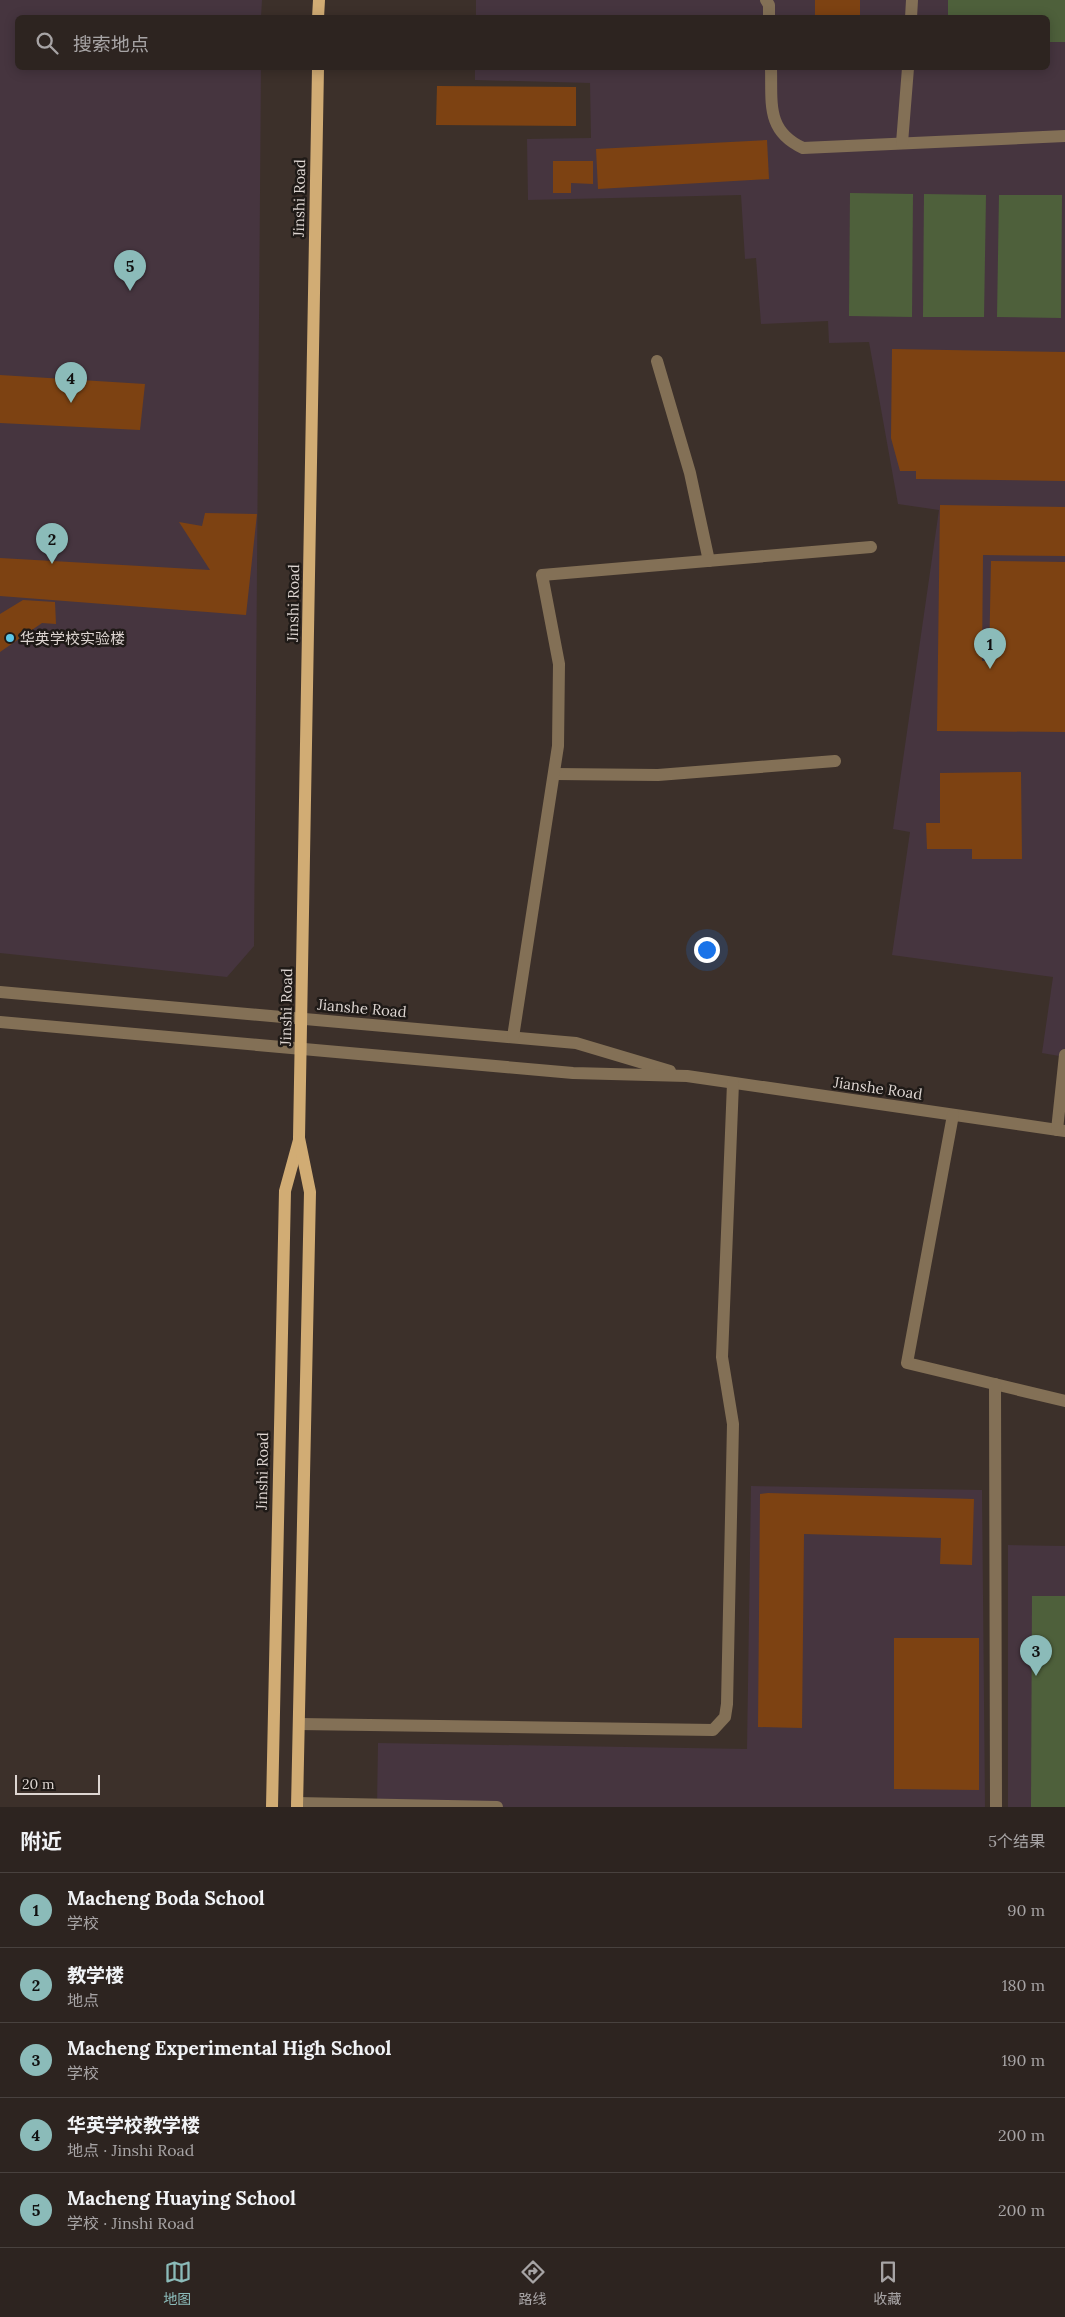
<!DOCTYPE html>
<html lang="zh">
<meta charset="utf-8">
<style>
:root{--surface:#2d2420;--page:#352c29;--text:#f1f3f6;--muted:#a7a4a5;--line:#48413e;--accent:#8bbbb9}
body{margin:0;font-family:Lora,"Noto Sans SC",serif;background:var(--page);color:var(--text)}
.scale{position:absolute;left:15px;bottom:12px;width:85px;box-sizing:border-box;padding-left:5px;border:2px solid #ded6d2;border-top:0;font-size:14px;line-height:18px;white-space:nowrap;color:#ded6d2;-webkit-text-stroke:4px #1f1a17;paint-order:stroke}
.you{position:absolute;left:706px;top:949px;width:18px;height:18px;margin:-12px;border:4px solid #fff;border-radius:50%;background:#1a73e8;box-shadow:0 0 0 8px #1a73e833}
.badge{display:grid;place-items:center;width:32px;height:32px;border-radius:50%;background:var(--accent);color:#111;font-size:16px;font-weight:700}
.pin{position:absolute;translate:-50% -41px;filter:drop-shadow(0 1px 2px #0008)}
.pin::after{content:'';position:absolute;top:26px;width:18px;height:15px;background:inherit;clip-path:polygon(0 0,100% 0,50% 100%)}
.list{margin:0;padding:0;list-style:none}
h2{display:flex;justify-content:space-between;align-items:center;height:65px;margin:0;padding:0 20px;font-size:21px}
h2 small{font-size:16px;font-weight:400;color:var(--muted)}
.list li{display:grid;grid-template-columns:32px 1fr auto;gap:15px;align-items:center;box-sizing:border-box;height:75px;padding:0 20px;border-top:1px solid var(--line)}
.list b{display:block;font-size:19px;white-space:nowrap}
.list p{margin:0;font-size:16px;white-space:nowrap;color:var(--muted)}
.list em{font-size:16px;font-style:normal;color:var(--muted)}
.icon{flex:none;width:28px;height:28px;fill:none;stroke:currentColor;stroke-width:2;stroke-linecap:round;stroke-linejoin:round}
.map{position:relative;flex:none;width:1065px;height:1807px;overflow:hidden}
.search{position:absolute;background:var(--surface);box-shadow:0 2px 12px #0003;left:15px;right:15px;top:15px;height:55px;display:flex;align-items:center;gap:12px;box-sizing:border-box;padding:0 18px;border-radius:8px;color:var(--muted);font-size:19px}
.sheet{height:440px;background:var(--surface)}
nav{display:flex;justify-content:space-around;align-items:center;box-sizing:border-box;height:70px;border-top:1px solid var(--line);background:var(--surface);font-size:14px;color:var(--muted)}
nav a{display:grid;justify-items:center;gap:2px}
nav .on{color:var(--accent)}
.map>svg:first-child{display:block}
.education{fill:#46353f}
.green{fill:#4e603b}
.building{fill:#7d4212}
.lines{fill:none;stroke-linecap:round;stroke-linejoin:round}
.minor{stroke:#837056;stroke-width:12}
.major{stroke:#d1ac74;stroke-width:12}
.poi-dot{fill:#5cc7e7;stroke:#1f1a17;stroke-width:2}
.labels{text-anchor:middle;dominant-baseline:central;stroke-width:5;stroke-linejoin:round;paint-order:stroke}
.street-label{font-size:15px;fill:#ded6d2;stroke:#1f1a17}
.poi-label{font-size:15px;fill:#ded6d2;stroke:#1f1a17;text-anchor:start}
</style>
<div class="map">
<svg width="1065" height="1807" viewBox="0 0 1065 1807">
<rect width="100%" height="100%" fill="#3c302a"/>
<g class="education">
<path d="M0,0h262l-1,17 -243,1v50h243l-7,878 -27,31 -227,-24z"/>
<path d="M476,0h589v1057l-23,-4 11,-76 -161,-22 18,-123 -17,-3 46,-319 -41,-6 -29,-162 -40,1 -1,-22 -67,3 -5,-66 -11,1 -4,-64 -213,5 -1,-61 64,-1 -1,-55 -115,-3v-12h573v-50h-572z"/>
<path d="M751,1486l231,4 3,317h-608l1,-64 369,6z"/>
<path d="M1008,1545l57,1v261h-57z"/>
</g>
<g class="green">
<path d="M948,0h117v42h-17v-24l-100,-1z"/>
<path d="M850,193l63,1 -1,123 -63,-1z"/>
<path d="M924,194l62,1 -2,122h-61z"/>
<path d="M999,195h63l-1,123 -64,-1z"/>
<path d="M1032,1596h33v211h-34z"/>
</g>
<g class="building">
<rect x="815" y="0" width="45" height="18"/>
<path d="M482,68h13v1l-12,1z"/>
<path d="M437,86l139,1v39l-140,-1z"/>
<path d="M767,140l2,39 -171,10 -2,-40z"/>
<path d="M553,161h40v23l-22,-1v10h-18z"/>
<path d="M892,349l173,3v129l-149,-2v-8h-16l-9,-33z"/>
<path d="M0,375l145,9 -5,46 -140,-7z"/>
<path d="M940,505l125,2v49l-82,-1 -1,106h7l2,-100 74,1v170l-128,-1z"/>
<path d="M205,513l52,1 -11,101 -246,-19v-38l210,12 -31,-48 23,4z"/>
<path d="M23,600l32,2 1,22 -14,-1 -42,29v-38z"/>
<path d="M1021,772l1,87h-50v-10h-45l-1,-26h14v-50z"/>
<path d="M768,1493l206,6 -2,66 -32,-1 1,-26 -137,-4 -2,194 -44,-1 2,-233z"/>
<path d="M894,1638h85v152l-85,-1z"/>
</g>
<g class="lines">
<g class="minor">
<path d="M766,0l3,5v13"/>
<path d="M911,18l1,-18"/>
<path d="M771,68c1,35 -5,63 32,80l262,-12"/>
<path d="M902,143l6,-75"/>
<path d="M657,361l33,112 19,88"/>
<path d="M555,774l103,1 177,-14"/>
<path d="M0,992l576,51 94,28"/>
<path d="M0,1022l573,51 114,3 378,55"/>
<path d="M513,1037l45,-291 1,-82 -17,-89 329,-28"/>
<path d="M953,1115l-46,248 158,38"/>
<path d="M1057,1130l8,-75"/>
<path d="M995,1384l1,423"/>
<path d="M299,1724l414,6 12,-13 2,-13 6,-280 -11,-67 11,-274"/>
<path d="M297,1803l200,4"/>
</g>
<g class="major">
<path d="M318,18l1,-18"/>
<path d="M272,1807l13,-616 14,-51"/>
<path d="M297,1807l13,-615 -11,-54 19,-1070"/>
</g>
</g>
<circle class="poi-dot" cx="10" cy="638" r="5"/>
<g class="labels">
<g class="street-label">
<text transform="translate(299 198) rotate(-89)">Jinshi Road</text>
<text transform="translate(293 603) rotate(-89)">Jinshi Road</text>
<text transform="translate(286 1007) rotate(-89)">Jinshi Road</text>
<text transform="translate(362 1008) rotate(5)">Jianshe Road</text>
<text transform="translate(878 1088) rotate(8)">Jianshe Road</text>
<text transform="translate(262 1471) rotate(-89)">Jinshi Road</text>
</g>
<g class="poi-label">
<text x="20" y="638">华英学校实验楼</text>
</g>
</g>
</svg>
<div class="scale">20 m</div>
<div class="you"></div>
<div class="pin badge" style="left:990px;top:669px">1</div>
<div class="pin badge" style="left:52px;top:564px">2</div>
<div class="pin badge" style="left:1036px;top:1676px">3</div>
<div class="pin badge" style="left:71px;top:403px">4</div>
<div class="pin badge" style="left:130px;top:291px">5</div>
<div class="search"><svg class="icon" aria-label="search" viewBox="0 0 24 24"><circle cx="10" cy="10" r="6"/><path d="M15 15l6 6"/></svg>搜索地点</div>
</div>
<section class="sheet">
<h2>附近<small>5个结果</small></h2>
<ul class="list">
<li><span class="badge">1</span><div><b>Macheng Boda School</b><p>学校</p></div><em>90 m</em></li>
<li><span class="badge">2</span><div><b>教学楼</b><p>地点</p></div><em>180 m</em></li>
<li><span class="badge">3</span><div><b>Macheng Experimental High School</b><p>学校</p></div><em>190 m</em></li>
<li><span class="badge">4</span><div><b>华英学校教学楼</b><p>地点 · Jinshi Road</p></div><em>200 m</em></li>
<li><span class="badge">5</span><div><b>Macheng Huaying School</b><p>学校 · Jinshi Road</p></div><em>200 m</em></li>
</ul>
</section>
<nav>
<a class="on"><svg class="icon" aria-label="map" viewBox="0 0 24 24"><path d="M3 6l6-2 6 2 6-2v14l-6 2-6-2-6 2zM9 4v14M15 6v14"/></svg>地图</a>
<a><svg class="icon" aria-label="directions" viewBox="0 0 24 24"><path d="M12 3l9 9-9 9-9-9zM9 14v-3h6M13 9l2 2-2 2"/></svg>路线</a>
<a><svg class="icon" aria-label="saved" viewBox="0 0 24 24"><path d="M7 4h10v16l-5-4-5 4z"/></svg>收藏</a>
</nav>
